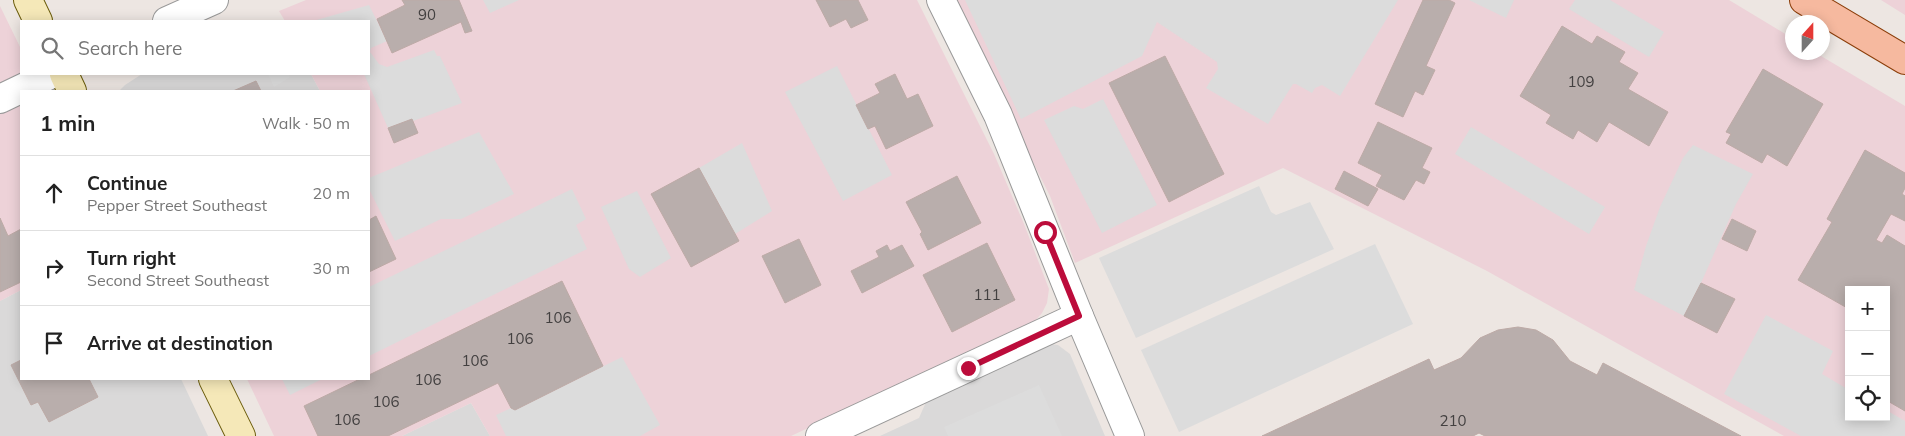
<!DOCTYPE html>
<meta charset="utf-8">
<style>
:root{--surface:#fff;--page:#f6f6f6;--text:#222;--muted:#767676;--line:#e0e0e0}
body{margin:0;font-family:Mulish,sans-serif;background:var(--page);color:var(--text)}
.controls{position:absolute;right:15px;bottom:15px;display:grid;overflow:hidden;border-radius:0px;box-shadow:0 2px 12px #0003}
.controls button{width:45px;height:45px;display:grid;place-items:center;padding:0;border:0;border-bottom:1px solid var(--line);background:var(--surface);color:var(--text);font:25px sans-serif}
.compass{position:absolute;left:1785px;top:15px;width:45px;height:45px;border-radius:50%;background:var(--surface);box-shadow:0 2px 12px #0003;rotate:21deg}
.stop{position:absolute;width:15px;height:15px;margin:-11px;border:4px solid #bc0c3b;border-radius:50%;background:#fff}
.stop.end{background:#bc0c3b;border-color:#fff;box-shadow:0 1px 5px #0008}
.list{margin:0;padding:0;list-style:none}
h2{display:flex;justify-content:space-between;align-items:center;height:65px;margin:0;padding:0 20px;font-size:21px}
h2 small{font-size:16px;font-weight:400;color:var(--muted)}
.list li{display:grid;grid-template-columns:32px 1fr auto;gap:15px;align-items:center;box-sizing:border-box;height:75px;padding:0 20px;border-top:1px solid var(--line)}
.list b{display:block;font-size:19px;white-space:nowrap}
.list p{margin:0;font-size:16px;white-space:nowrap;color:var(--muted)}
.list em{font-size:16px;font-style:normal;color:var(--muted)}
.icon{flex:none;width:28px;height:28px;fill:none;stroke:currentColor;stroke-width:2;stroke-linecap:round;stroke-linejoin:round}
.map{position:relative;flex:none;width:1905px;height:436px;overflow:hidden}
.search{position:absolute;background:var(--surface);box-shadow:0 2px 12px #0003;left:20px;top:20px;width:350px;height:55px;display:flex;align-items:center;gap:12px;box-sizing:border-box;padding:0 18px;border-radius:0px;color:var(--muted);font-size:19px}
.panel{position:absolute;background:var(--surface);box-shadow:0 2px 12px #0003;left:20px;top:90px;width:350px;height:290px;border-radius:0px}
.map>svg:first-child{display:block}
.residential{fill:#dad9d9}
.commercial{fill:#edd2d8;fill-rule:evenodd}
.parking{fill:#dcdcdc}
.building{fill:#b9aeac;stroke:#bdaaa6}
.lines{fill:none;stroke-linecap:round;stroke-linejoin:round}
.minor-casing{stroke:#999;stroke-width:30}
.secondary-casing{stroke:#6b5c0b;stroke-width:30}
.primary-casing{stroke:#8b3d09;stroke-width:30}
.minor{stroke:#fff;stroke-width:28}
.secondary{stroke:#f5e8b8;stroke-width:28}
.primary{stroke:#f6b99f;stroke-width:28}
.route{stroke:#bc0c3b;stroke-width:6}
.labels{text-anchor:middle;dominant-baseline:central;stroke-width:4.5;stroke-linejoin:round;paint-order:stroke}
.number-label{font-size:15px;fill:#434040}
</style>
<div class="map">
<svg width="1905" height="436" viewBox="0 0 1905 436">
<rect width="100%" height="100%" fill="#ede6e2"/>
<g class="residential">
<path d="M142,74h169l9,17h-201l6,-6z"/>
<path d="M21,290v89h160l27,57h-208v-135z"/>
<path d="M1050,344l8,1 12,9 35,82h-225l39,-18 7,-16z"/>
<path d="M471,403l19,33h-88z"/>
</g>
<g class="commercial">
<path d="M306,0h611l77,154 30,70 25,65 -2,14 -5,10 -8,9 -243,114h-301l-19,-33 -69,33h-128l-27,-57h122v-288h-49l-9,-17h58v-53h-84l-6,-10z"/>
<path d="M952,0h777l63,38v14l24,1 89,53v330h-121l-297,-165 -204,-103 -208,95 -25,-67zM1849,290h37v127h-37z"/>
<path d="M1881,0h24v15z"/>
<path d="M0,6l21,43v241l-21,11z"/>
</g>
<g class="parking">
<path d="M483,0h36l-29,13z"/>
<path d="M965,0h433l-58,96 -18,-11 -7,3 -3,5 -16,-9h-3l-25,40 -62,-36 12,-19 -1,-7 -60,-40 -15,34 -121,63z"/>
<path d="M1469,0h45l-8,18z"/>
<path d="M1575,0h35l54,32 -15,25 -80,-48z"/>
<path d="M369,5l18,36 -16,7 -1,4 9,12 8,3 47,-17 3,6h3l22,47 -49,18 -1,-2 -24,9 -24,-54h5v-53h-56z"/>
<path d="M837,66l55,109 -49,26 -58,-109z"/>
<path d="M268,74h21l1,3 -16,10z"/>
<path d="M1103,99l54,106 -55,28 -58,-113 30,-14 9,3z"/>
<path d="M1471,127l134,80 -16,27 -134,-80z"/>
<path d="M479,132l35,62 -53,25h-20l-46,22 -26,-52v-11z"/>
<path d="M742,143l30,68 -37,23 -36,-66z"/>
<path d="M1693,145l60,29 -17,30 -35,79 -17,33 -50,-26 12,-44 14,-39 23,-49z"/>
<path d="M1259,186l12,26 5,3 34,-13 24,47 -198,89 -37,-80z"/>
<path d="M572,189l14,30 -10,6 11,24 -218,107v-69z"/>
<path d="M637,191l34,67 -31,19 -11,-8 -28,-62z"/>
<path d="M1375,244l38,80 -234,108 -38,-82z"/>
<path d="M1766,315l67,36 -11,23 27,16v27h37v-7l19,11v15h-104l-77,-42z"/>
<path d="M622,357l38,68 -20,11h-134l-10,-21 15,-7 4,2z"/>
<path d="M282,379h40l-32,16z"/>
<path d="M1039,385l23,51h-114l-4,-9z"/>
</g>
<g class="building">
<path d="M402,0h57l13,31 -7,2 -4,-11 -69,31 -15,-34 28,-14z"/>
<path d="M816,0h42l10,20 -17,8 -5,-9 -16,8z"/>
<path d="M1423,0h26l6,3 -29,63 9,4 -12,25 -8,-4 -12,26 -28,-13z"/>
<path d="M1562,26l30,18 5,-8 28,16 -6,10 19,11 -10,16 40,23 -19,34 -40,-24 -12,20 -19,-12 -5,9 -27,-16 5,-8 -31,-19z"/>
<path d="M1165,56l59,118 -55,28 -60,-119z"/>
<path d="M1763,69l60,35 -36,62 -20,-12 -5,9 -36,-20 5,-9 -5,-2z"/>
<path d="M895,74l12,25 11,-5 15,32 -47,23 -11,-23 -7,3 -12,-24 24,-12 -5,-9z"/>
<path d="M256,81l5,10h-28z"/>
<path d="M412,119l6,14 -24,10 -6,-15z"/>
<path d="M1378,122l54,26 -10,20 8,4 -6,12 -8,-4 -12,20 -28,-14 6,-11 -24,-12z"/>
<path d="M1865,150l40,23v15l-3,6 3,2v25l-14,-7 -15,26 6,3 5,-8 18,11v165l-19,-11v-110h-37v19l-51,-29 34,-58 -5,-3z"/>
<path d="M699,168l40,73 -48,26 -40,-73z"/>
<path d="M1344,171l34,18 -10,17 -33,-17z"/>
<path d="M957,176l24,47 -53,27 -8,-16 2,-2 -16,-30z"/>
<path d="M376,216l20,43 -27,13v-52z"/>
<path d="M0,218l8,18 13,-7v53l-21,10z"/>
<path d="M1732,219l24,12 -9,20 -25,-12z"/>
<path d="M799,239l22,46 -36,18 -23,-47z"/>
<path d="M987,243l28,57 -63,32 -29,-57z"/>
<path d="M887,245l3,6 12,-6 12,21 -52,27 -11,-22 28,-14 -3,-6z"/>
<path d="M562,281l41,85 -88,44 -4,-2 -13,-25 -110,53h-70l-14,-30 56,-27h9v-4z"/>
<path d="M1701,283l34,16 -18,34 -33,-17z"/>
<path d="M1518,327l18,3 17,10 17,21 27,14 6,-12 138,73h-256l-6,-3 -6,3h-211l167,-77 5,11 27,-12 19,-20 18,-8z"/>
<path d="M21,360v19h68l9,18 -49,25 -11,-20 -7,3 -20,-40z"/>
</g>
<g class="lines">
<g class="minor-casing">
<g id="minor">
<path d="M941,0l57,115 81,201 51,120"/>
<path d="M167,21l47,-21"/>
<path d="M0,99l52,-25"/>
<path d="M820,436l259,-120"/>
</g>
</g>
<g class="secondary-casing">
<g id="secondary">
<path d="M28,0l10,21"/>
<path d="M64,74l8,17"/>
<path d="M213,379l28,57"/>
</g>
</g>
<g class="primary-casing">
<path id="primary" d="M1804,0l101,60"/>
</g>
<use href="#minor" class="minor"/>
<use href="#secondary" class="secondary"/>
<use href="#primary" class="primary"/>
</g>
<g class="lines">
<path class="route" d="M968,368l111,-52 -34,-84"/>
</g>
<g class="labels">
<g class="number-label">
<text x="427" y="14">90</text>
<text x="1581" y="81">109</text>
<text x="987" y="294">111</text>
<text x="558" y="317">106</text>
<text x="520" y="338">106</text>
<text x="475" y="360">106</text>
<text x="428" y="379">106</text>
<text x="386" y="401">106</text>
<text x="347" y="419">106</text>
<text x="1453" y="420">210</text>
</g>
</g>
</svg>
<div class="controls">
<button>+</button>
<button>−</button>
<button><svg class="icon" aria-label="locate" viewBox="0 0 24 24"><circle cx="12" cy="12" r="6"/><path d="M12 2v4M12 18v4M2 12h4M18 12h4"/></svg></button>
</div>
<svg class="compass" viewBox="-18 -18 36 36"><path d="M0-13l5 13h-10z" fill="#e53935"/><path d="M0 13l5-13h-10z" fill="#767676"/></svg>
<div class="stop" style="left:1045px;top:232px"></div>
<div class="stop end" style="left:968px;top:368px"></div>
<div class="search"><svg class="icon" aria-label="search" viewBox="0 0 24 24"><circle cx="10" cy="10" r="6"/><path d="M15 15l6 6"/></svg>Search here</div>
<section class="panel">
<h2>1 min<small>Walk · 50 m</small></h2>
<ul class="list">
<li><svg class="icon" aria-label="ahead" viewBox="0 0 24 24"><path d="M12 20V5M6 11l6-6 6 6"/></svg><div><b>Continue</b><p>Pepper Street Southeast</p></div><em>20 m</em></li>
<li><svg class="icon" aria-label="right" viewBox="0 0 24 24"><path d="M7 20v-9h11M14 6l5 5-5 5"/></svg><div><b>Turn right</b><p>Second Street Southeast</p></div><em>30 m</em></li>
<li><svg class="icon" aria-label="arrive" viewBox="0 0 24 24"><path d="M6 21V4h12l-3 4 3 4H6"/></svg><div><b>Arrive at destination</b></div></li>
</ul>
</section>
</div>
